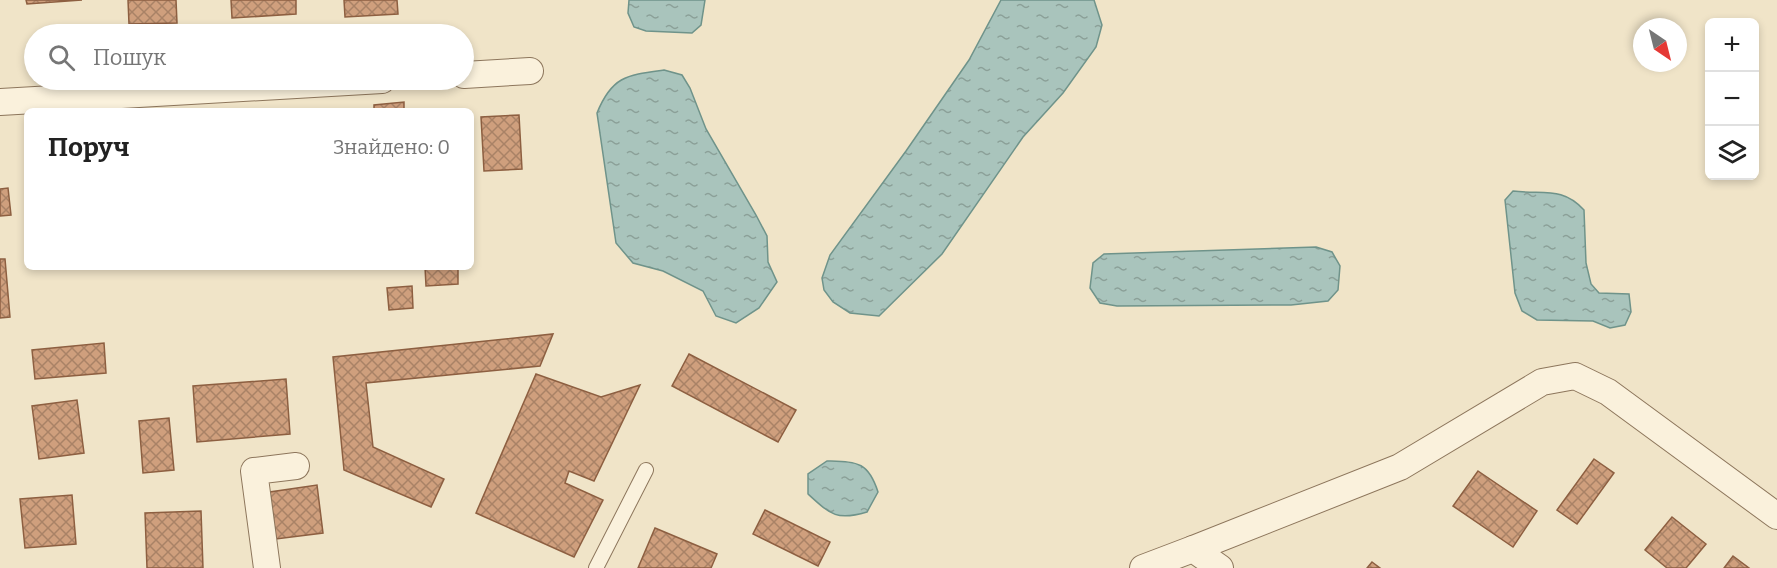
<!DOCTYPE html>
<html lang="uk">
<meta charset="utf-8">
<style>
:root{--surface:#fff;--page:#f2f2f2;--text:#222;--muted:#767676;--line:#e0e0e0}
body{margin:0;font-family:Bitter,serif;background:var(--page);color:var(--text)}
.controls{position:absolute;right:18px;top:18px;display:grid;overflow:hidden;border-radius:9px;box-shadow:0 3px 9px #0003}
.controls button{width:54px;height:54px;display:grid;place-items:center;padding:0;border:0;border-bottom:2px solid var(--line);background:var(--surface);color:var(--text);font:30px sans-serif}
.compass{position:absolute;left:1633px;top:18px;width:54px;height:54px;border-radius:50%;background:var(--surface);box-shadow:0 3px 9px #0003;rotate:145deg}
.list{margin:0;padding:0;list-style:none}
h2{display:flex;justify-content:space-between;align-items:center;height:78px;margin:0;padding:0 24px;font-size:26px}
h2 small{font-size:20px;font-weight:400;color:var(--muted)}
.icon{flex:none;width:33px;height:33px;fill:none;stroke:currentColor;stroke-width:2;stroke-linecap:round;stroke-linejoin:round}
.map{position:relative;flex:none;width:1777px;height:568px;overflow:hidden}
.search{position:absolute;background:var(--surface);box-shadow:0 3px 9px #0003;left:24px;top:24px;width:450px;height:66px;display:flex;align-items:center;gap:15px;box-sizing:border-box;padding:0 21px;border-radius:33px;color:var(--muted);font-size:22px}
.panel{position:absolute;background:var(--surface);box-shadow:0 3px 9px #0003;left:24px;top:108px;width:450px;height:162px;border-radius:9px}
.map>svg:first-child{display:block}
.water{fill:url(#water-ripples);stroke:#6f938a;stroke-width:1.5}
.building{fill:url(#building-cross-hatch);stroke:#8d5f41;stroke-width:1.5}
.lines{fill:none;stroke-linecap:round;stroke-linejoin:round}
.lane-casing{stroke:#8d765c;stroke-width:16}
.street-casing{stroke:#8d765c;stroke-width:28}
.lane{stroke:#faf1dc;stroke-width:14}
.street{stroke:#faf1dc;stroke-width:26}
</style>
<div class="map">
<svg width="1777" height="568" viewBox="0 0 1777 568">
<defs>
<pattern id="water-ripples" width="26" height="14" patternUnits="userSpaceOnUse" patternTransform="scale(1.5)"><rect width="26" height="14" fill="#a9c4bc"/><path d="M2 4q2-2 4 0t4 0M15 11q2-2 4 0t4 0" fill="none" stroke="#8ba098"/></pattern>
<pattern id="building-cross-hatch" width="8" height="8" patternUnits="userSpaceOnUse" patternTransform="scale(1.5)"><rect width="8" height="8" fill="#cf9f7d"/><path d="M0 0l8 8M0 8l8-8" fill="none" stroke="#a98266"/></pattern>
</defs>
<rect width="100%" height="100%" fill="#f0e4c8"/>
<g class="water">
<path d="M629,0h76l-4,25 -9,8 -46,-2 -12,-4 -6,-14z"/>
<path d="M1001,0h93l8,25 -6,22 -33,46 -40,44 -81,117 -63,62 -29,-3 -17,-11 -9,-12 -2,-12 8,-23 76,-104 63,-91z"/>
<path d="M664,70l18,5 8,13 16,41 50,86 11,21 1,26 9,20 -18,26 -23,15 -20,-7 -13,-25 -40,-20 -30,-8 -17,-20 -19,-130c15,-37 30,-38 67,-43z"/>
<path d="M1513,191c30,4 49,-5 71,19l2,53 5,21 8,9 30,1 2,18 -6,13 -15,3 -17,-7 -56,-1 -15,-9 -7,-18 -10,-93z"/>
<path d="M1316,247l16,5 8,14 -2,24 -10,11 -37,4 -174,1 -17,-3 -10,-15 3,-25 11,-9z"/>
<path d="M827,461c30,1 41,0 51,31l-11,20c-30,9 -36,3 -59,-18v-20z"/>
</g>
<g class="building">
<path d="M26,0h56l-55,4z"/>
<path d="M128,0h48l1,23 -48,1z"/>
<path d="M231,0h65v14l-64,4z"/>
<path d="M344,0h53l1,14 -53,3z"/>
<path d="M404,102v9h-30v-6z"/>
<path d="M519,115l3,54 -38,2 -3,-54z"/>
<path d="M8,188l3,27 -11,1v-27z"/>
<path d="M0,259h5l5,58 -10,1z"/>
<path d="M425,267h33v17l-32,2z"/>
<path d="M412,286l1,22 -24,2 -2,-22z"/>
<path d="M553,334l-13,32 -174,17 7,64 71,32 -13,28 -87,-37 -11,-113z"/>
<path d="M104,343l2,30 -71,6 -3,-29z"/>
<path d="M689,354l107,56 -18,32 -106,-56z"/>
<path d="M536,374l65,23 39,-12 -46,96 -25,-10 -4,12 38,17 -29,57 -98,-44z"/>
<path d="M286,379l4,55 -93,8 -4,-56z"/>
<path d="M77,400l7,53 -45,6 -7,-53z"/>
<path d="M169,418l5,52 -31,3 -4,-52z"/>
<path d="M1594,459l20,14 -37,51 -20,-14z"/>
<path d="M1478,471l59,40 -24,36 -60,-41z"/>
<path d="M317,485l6,48 -47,6 -6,-47z"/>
<path d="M72,495l4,49 -51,4 -5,-49z"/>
<path d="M765,510l65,32 -12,24 -65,-32z"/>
<path d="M201,511l2,57h-56l-2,-55z"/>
<path d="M1672,517l34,27 -20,24h-19l-22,-18z"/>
<path d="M655,528l62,26 -6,14h-73z"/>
<path d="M1733,556l16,12h-25z"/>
<path d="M1372,562l8,6h-13z"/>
</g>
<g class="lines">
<g class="lane-casing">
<path id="lane" d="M596,568l50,-98"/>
</g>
<g class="street-casing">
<g id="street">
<path d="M464,75l66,-4"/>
<path d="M0,102l382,-22"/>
<path d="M1193,549l207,-82 142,-85 33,-6 33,16 169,124"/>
<path d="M267,568l-13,-97 42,-5"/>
<path d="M1143,568l50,-19 27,19"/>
</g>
</g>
<use href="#lane" class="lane"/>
<use href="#street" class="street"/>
</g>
</svg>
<div class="controls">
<button>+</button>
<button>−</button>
<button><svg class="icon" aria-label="layers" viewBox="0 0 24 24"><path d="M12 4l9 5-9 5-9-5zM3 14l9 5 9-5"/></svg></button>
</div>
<svg class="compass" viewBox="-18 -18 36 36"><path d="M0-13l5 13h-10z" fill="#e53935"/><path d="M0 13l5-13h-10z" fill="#767676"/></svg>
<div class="search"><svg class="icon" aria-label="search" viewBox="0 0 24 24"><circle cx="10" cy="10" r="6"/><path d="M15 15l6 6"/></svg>Пошук</div>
<section class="panel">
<h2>Поруч<small>Знайдено: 0</small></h2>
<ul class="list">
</ul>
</section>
</div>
